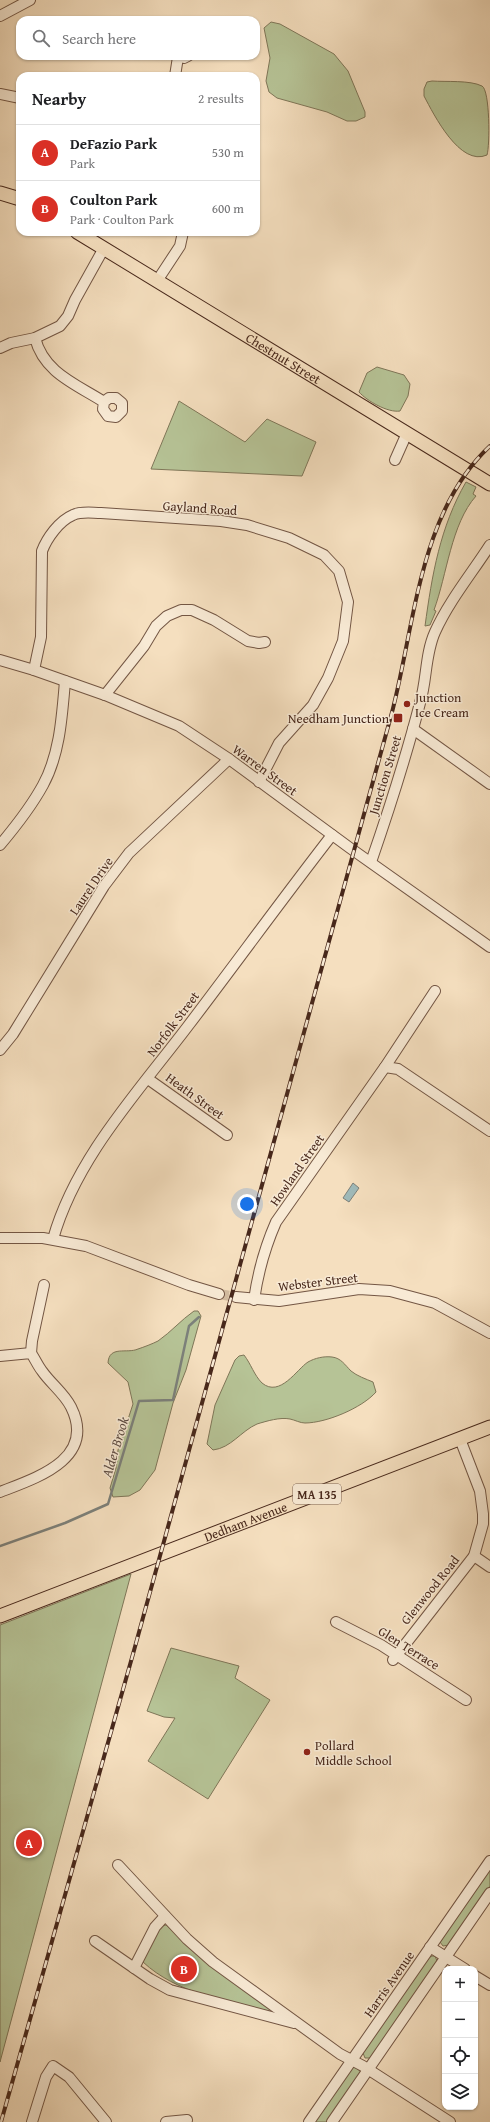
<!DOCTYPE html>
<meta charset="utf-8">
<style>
:root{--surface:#fff;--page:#f2f2f2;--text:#202124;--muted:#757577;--line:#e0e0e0;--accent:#d93025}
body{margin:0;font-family:"Gentium Book Plus",serif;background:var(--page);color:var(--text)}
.controls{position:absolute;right:12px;bottom:12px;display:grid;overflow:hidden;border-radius:8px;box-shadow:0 1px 3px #0004}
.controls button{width:36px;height:36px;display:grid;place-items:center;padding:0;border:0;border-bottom:1px solid var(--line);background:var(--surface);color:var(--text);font:20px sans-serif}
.you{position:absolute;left:247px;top:1204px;width:14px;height:14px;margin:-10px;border:3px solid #fff;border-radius:50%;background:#1a73e8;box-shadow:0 0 0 6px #1a73e833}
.badge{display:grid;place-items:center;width:26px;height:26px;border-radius:50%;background:var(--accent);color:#fff;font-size:13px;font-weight:700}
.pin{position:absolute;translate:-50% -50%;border:2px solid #fff;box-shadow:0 1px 4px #0006}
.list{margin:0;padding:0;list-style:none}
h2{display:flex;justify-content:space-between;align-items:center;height:52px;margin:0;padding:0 16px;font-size:17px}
h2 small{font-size:13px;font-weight:400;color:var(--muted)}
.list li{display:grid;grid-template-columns:26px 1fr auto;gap:12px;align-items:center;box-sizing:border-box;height:56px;padding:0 16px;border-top:1px solid var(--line)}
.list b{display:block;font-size:15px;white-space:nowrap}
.list p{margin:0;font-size:13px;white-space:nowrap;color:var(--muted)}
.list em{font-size:13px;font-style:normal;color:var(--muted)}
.icon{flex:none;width:22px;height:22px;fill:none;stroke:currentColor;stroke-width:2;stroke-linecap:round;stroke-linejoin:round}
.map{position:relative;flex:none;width:490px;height:2122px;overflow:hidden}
.search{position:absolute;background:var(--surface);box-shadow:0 1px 3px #0004;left:16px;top:16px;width:244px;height:44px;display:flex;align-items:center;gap:10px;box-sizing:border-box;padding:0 14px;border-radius:12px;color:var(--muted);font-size:15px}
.panel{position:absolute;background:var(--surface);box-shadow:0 1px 3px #0004;left:16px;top:72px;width:244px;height:164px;border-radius:12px}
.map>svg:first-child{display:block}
.green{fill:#b6c396;stroke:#7f7658}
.water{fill:#9fbaba;stroke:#7c807a}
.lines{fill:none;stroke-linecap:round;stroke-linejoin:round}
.stream{stroke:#7c807a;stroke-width:2.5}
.minor-tunnel{stroke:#d2ba9e;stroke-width:10;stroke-dasharray:10 5;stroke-linecap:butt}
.minor-casing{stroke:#735644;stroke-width:12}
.major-casing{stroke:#48281b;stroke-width:15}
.minor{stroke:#f8ead5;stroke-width:10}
.major{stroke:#f5dfbf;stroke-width:13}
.rail-casing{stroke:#48281b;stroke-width:4}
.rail{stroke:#f8ead5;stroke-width:2.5;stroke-dasharray:8;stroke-linecap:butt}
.poi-dot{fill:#8f2418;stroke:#f8ead5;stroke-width:1.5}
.labels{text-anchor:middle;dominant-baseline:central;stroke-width:3;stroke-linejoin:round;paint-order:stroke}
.shield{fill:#f8ead5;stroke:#7d6253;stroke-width:1}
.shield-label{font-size:12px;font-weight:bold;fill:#48281b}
.street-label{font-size:13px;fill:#48281b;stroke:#f8ead5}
.poi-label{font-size:13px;fill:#48281b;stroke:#f8ead5;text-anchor:start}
.water-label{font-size:14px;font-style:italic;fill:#5e4c43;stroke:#f8ead5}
</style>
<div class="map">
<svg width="490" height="2122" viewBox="0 0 490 2122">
<rect width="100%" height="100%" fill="#f5dfbf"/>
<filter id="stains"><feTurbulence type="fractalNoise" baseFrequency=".005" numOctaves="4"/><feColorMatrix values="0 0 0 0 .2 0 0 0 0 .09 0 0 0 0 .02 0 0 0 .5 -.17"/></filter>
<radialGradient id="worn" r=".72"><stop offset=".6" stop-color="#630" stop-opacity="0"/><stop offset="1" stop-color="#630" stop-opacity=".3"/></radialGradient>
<g class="green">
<path d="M271,22l9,2 54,30 14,17 17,41v5l-9,4h-9l-20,-9 -50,-14 -8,-6 -3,-11 4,-23 -6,-30z"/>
<path d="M432,81c14,1 38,-1 50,5 8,4 8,60 5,69 -27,12 -53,-40 -63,-59v-7l3,-7z"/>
<path d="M377,367l27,8 6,9 -2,12 -8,15c-12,2 -33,-10 -41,-19l8,-19z"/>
<path d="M179,401l66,41 22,-23 49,23 -14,34 -151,-7z"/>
<path d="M466,482l10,5 -3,7 3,2c-25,28 -29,79 -42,114l2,1 -6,14 -5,1c7,-51 15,-99 41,-144z"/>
<path d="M194,1311h4l3,5 -15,54 -13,33 -18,67 -15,20 -11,6 -16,1 -3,-9 6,-20 2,-18 15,-46 -5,-22 -20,-19c1,-18 19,-9 30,-14 6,-2 14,-5 20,-8 13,-9 23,-21 36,-30z"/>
<path d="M244,1355c7,9 10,20 18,28 18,15 35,-14 46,-21 7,-4 16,-6 24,-5 9,1 13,8 19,14 6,5 15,8 22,11l3,10c-14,16 -50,31 -71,31 -5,0 -10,-3 -15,-4 -10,-2 -23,2 -33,5 -16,7 -26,24 -44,26l-6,-6 8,-39 20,-45 4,-4z"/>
<path d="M131,1574l-131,488v-437z"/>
<path d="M171,1648l68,18 -4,12 35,22 -62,99 -60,-38 27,-43 -11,-1 -17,-6z"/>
<path d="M490,1868v18l-41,59 -6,1 -3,-4z"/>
<path d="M166,1925l105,83 -3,4c-42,-11 -92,-19 -125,-50 3,-10 11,-35 23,-37z"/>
<path d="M432,1956h3l2,5 -66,97h-6l-2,-5 65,-95z"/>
<path d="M355,2067l6,5 -34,50h-13l38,-54z"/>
</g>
<path class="water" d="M353,1183l6,5 -10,14 -6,-4z"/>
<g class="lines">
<path class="stream" d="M0,1546l65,-23 43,-19 31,-103 34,-1 16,-74 10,-9"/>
<path class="minor-tunnel" d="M219,1294l17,3"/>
<g class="minor-casing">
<g id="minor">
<path d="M0,16l30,-16"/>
<path d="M176,56l8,2 4,-2"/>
<path d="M175,76l3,-19"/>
<path d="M0,94l20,4"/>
<path d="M157,281l23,-35 3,-14"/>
<path d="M35,338c9,35 41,46 69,64l5,-4h7l6,5v8l-6,6 -8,-1 -5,-7 1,-7"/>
<path d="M0,348l11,-5 24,-5 25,-12 8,-10 7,-16 29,-52"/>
<path d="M395,460l12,-27"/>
<path d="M0,660l34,10 71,25 74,31 50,33 121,89 140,99"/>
<path d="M34,670l7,-33 1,-86c5,-13 17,-30 31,-36 8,-4 19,-2 28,-2l120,8 26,4 42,13 35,17 15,16 9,31 -5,39 -15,37 -15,27 -34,38 -20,39"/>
<path d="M105,695l39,-49 12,-20 11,-10 14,-6h11l22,10 34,21 11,2 6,-1"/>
<path d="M413,729l77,55"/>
<path d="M0,845c16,-19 31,-38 43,-60 17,-31 19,-69 22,-104"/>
<path d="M371,862c18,-52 35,-105 49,-159 7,-23 5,-49 15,-71 14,-31 37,-59 55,-87"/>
<path d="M0,1050l13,-16 91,-148 25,-33 100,-94"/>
<path d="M385,1067l13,2 92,62"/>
<path d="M148,1079l79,56"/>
<path d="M0,1238h43l43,8 103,39 30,9"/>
<path d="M53,1239c23,-81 85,-147 135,-213 48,-63 95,-128 144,-191"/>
<path d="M236,1297l43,4 80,-12 31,2 45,12 55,30"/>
<path d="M254,1300c4,-28 11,-53 22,-78l109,-155 50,-76"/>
<path d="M31,1353l1,-12 12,-56"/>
<path d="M0,1356l31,-3c4,6 7,13 11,18 9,13 22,22 29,36 26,52 -35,71 -71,85"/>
<path d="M474,1556l16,11"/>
<path d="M336,1622l45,23 85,55"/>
<path d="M393,1660l81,-104 9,-32v-10l-3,-23 -20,-52"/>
<path d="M118,1865l69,74 26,23 127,92 23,12 87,56"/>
<path d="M95,1941l55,38 20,11 124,33"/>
<path d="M430,1947l35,22"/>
<path d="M134,1968l21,-41 10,-11"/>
<path d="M475,1976l15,9"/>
<path d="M32,2122l14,-45 7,-11 16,11 37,45"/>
<path d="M166,2122l21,-2"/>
<path d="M309,2122l181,-261"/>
<path d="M332,2122l158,-229"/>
</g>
</g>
<g class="major-casing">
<g id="major">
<path d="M0,193l20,6"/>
<path id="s1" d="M77,232l413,252"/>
<path id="s2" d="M0,1616l490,-189"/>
</g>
</g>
<use href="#minor" class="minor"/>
<use href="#major" class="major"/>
<g class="rail-casing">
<path id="rail" d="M1,2122l132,-468 258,-938c24,-89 27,-203 99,-270"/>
</g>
<use href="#rail" class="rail"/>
</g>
<g class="poi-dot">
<circle cx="407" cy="704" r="4"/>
<rect x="393" y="713" width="10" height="10" rx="2"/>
<circle cx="307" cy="1752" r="4"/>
</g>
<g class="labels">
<rect class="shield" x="293" y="1484" width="48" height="20" rx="3"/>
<g class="shield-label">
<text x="317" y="1494">MA 135</text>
</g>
<g class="street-label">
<text stroke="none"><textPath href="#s1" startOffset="242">Chestnut Street</textPath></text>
<text transform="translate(200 508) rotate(4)">Gayland Road</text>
<text transform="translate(265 770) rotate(36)">Warren Street</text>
<text transform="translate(385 775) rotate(-73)">Junction Street</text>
<text transform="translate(91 886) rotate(-56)">Laurel Drive</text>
<text transform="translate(173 1024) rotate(-53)">Norfolk Street</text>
<text transform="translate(195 1096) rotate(36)">Heath Street</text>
<text transform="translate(297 1170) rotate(-55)">Howland Street</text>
<text transform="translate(318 1282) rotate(-7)">Webster Street</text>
<text stroke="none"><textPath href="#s2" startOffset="263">Dedham Avenue</textPath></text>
<text transform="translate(430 1590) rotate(-51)">Glenwood Road</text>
<text transform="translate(409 1648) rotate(32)">Glen Terrace</text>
<text transform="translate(389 1984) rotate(-55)">Harris Avenue</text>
</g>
<g class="poi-label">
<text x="415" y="697">Junction<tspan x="415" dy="15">Ice Cream</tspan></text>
<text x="389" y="718" text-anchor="end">Needham Junction</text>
<text x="315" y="1745">Pollard<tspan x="315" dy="15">Middle School</tspan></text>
</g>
<g class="water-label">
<text transform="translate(115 1447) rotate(-73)">Alder Brook</text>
</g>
</g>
<rect width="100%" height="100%" filter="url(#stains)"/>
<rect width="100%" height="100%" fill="url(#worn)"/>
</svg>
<div class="controls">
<button>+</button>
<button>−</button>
<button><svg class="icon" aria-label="locate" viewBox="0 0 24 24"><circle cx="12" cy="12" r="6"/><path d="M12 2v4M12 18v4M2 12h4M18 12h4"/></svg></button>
<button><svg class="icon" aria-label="layers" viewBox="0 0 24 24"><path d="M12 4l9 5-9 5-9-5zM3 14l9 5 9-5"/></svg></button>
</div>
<div class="you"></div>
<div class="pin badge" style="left:29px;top:1843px">A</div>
<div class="pin badge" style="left:184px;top:1969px">B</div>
<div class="search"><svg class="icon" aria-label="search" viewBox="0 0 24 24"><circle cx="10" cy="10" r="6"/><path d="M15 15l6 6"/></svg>Search here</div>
<section class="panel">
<h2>Nearby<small>2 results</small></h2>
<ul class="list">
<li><span class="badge">A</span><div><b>DeFazio Park</b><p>Park</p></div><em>530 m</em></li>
<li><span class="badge">B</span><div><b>Coulton Park</b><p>Park · Coulton Park</p></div><em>600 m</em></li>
</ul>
</section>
</div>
